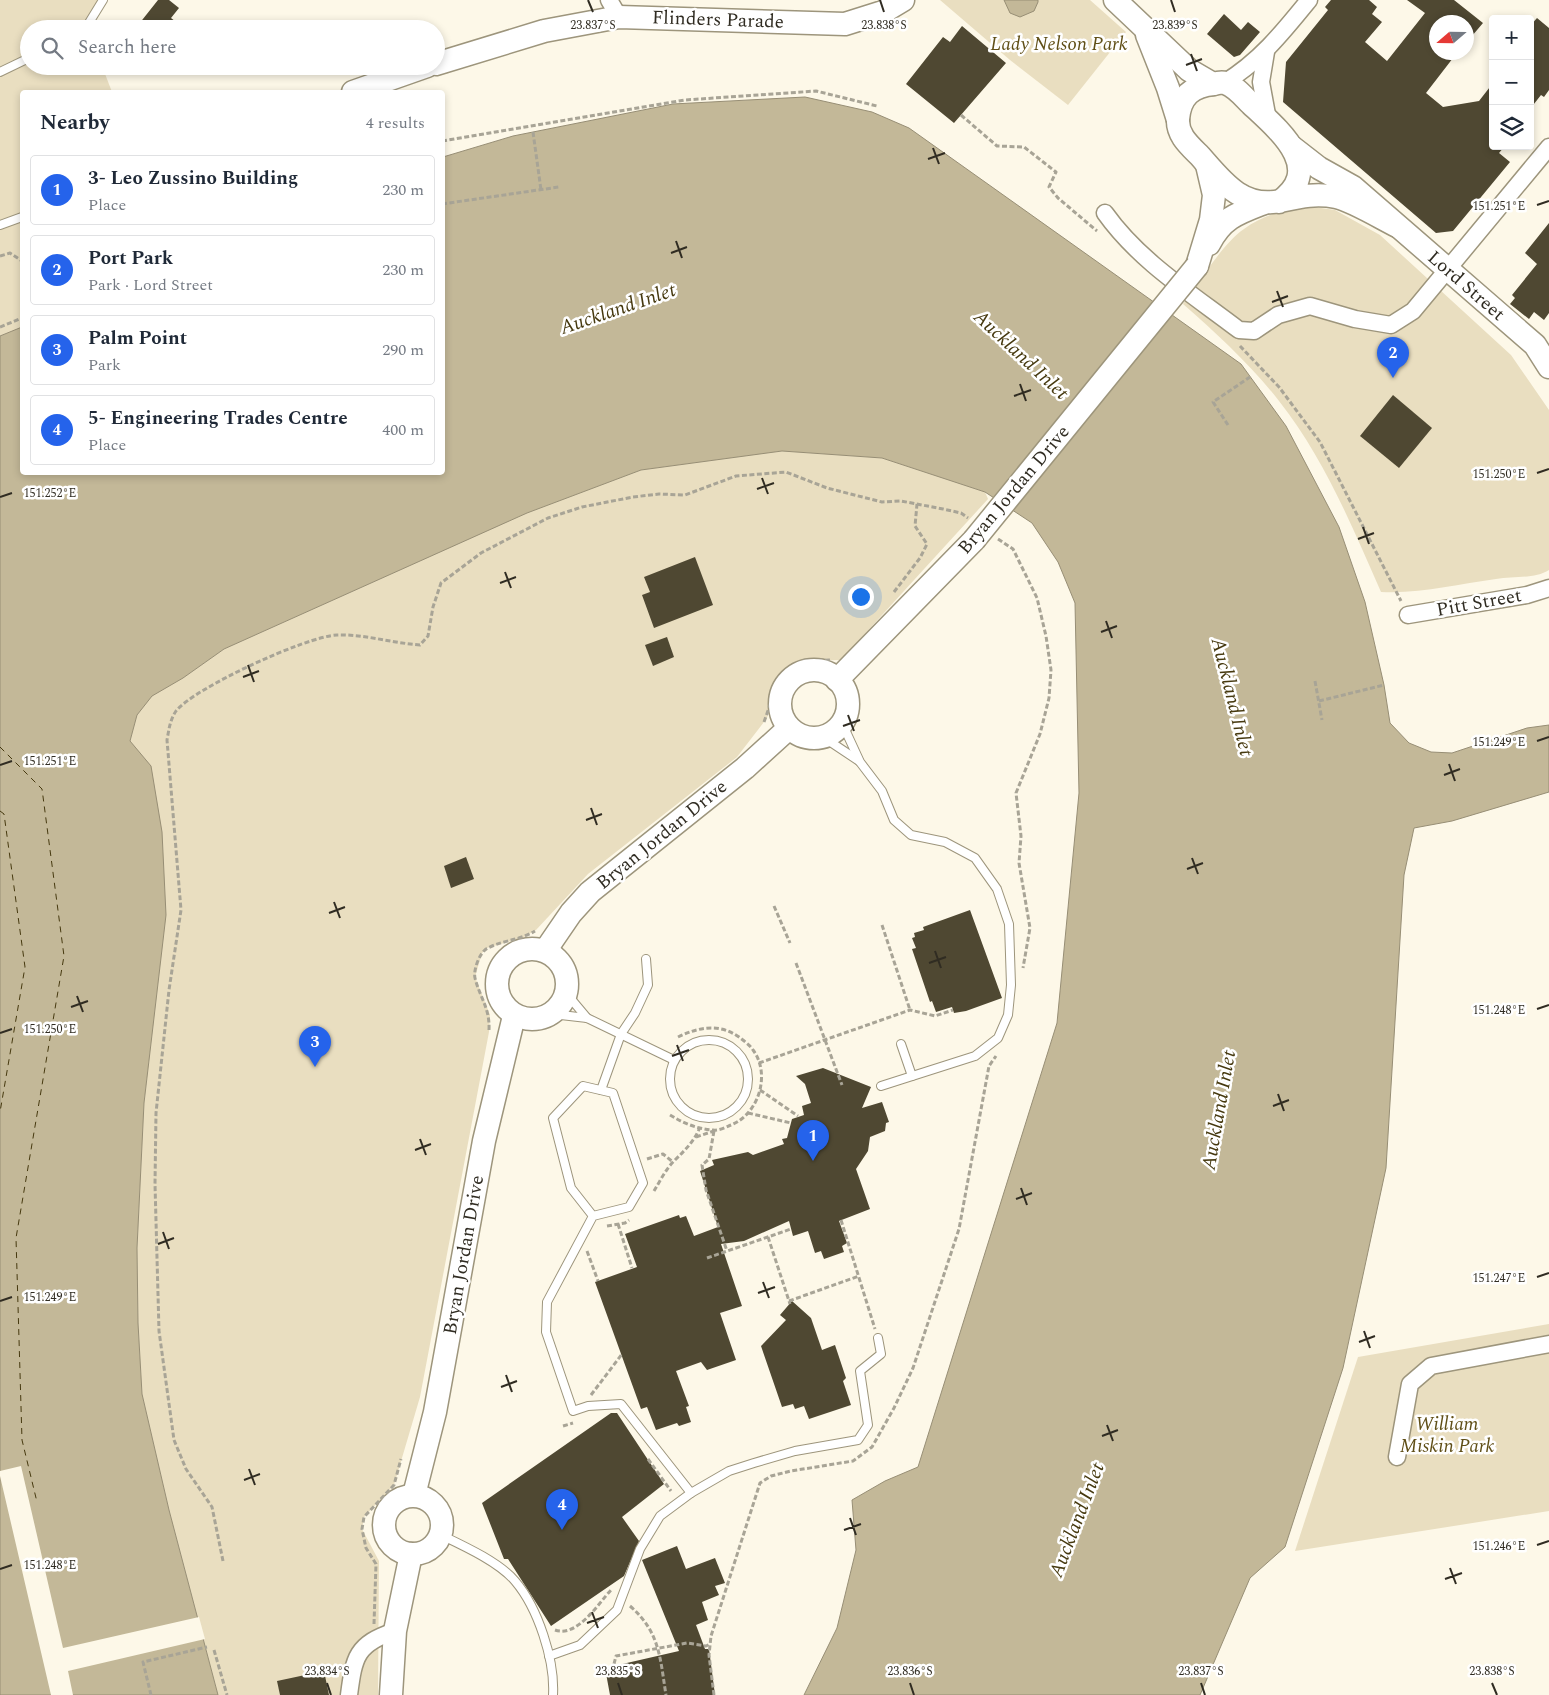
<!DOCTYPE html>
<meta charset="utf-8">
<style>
:root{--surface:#fff;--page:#f6f6f7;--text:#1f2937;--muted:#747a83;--line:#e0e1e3;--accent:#2563eb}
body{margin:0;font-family:Spectral,serif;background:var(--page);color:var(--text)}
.controls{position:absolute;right:15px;top:15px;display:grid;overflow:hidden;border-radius:5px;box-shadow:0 2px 8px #0003}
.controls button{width:45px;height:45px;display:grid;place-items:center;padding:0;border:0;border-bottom:1px solid var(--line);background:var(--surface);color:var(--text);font:25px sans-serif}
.compass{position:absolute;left:1429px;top:15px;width:45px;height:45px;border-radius:50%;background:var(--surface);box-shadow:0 2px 8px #0003;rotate:250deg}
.you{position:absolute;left:860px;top:596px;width:18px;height:18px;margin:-12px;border:4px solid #fff;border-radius:50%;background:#1a73e8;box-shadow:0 0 0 8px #1a73e833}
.badge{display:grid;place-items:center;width:32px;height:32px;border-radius:50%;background:var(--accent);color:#fff;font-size:16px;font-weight:700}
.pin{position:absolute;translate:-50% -41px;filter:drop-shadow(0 1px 2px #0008)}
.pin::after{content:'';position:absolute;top:26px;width:18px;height:15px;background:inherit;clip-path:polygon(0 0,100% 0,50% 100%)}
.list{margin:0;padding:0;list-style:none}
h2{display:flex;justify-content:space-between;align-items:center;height:65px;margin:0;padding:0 20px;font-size:21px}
h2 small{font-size:16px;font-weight:400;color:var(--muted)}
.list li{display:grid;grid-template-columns:32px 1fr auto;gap:15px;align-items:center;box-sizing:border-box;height:70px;margin:0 10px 10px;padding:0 10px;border:1px solid var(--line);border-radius:5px}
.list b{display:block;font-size:19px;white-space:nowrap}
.list p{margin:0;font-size:16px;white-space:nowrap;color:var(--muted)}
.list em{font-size:16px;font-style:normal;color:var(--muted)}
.icon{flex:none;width:28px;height:28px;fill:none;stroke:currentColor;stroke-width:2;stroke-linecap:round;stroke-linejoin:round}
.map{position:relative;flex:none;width:1549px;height:1695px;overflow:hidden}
.search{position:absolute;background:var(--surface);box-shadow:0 2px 8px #0003;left:20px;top:20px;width:425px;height:55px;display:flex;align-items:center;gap:12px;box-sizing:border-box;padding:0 18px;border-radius:28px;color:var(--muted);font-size:19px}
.panel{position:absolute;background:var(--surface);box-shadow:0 2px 8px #0003;left:20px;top:90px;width:425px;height:385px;border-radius:5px}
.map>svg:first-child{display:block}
.green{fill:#e9dec0}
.water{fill:#c3b898;stroke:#978e75}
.pier{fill:#fdf8e8}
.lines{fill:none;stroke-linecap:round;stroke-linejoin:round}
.ferry{stroke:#46390f;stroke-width:1;stroke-dasharray:6 5;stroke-linecap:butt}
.building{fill:#4f4832}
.lane-casing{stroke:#9d957c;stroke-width:10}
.street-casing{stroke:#9d957c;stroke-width:19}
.secondary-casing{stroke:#9d957c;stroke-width:25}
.path{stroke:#a8a496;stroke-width:3;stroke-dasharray:5 2.5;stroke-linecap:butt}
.lane{stroke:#fff;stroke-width:8}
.street{stroke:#fff;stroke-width:16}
.secondary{stroke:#fff;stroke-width:22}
.secondary-bridge-casing{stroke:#9d957c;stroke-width:25;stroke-linecap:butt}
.secondary-bridge{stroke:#fff;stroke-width:22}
.ticks{fill:none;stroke:#302c22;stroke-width:2}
.labels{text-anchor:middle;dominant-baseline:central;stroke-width:5;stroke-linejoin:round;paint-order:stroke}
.street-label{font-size:19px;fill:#302c22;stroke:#fff}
.park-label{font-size:19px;font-style:italic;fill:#604f17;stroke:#fff}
.water-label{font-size:20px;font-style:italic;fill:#46390f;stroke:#fff}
.ticks-label{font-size:12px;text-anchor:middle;fill:#302c22;stroke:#fff;stroke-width:5;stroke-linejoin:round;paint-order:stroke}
</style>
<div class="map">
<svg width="1549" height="1695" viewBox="0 0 1549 1695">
<rect width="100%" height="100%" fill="#fdf8e8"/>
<g class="green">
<path d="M0,0h103l-15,29h-59v37h73l10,26h-90v235l-22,9z"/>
<path d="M940,0h150l36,32 -58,73 -58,-45z"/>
<path d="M1300,205l35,5 45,25 131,120 38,55v160c-14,9 -36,6 -53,9 -39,5 -75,15 -115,13 -29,-66 -57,-134 -102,-191 -28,-36 -62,-67 -96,-97 16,-21 40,-61 61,-75 16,-12 37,-18 56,-24z"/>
<path d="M782,451l100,7 103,34 3,7 -147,161 -40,1 -23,21 -11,36 -30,39 -149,117 -52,56 -12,7 -37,11 -5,5 -7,24 15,38 -1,17 -69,365 -26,88 -30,32 -2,12 17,32 -1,134h-160l-49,-185 -27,-116 -4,-71 -1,-75 7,-145 11,-100 -25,-262 7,-26 14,-19 32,-18 41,-29 303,-136 114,-43z"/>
<path d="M1549,1324v187l-254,40 63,-194z"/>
</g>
<g class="water">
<path d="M1004,0h34v2l-4,9 -14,6 -10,-4z"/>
<path d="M805,97l67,15 37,16 332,236 45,62 53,101 26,75 19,83 6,38 19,20 22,9 21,1 75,-25 22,-3v67l-97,29 -38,7 -10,47 -18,293 -43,200 -58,179 -35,31 -50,117h-396l33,-67 19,-78 -4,-50 33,-19 33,-14 139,-444 22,-230 -4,-190 -17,-41 -26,-39 -47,-31 -103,-34 -100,-7 -141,19 -114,43 -303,136 -41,29 -31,18 -15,19 -7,26 21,25 11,66 4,83 -22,188 -7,145 1,75 4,71 27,116 49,185h-218v-1359l22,-9v145h420l1,-315 70,-21 160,-32z"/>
</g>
<path class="pier" d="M21,1466l42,182 136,-31 6,22 -137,32 5,24h-22l-51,-219v-5z"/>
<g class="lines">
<g class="ferry">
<path d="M0,747l42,42 22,167 -48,282 6,202 15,62"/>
<path d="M0,811l4,3 21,153 -25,145"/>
</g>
</g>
<g class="building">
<path d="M158,0h11l10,8 -8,10 14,11h-50z"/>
<path d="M1331,0h38l8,7 -5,7 10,8 -17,20 22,19 38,-48 -18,-13h47l29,23 -17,20v-21h-30v30h10l7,6 -27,35 17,14 36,-6 14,-18v63h12l-6,7 11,9 -57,69 -17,2 -153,-131 3,-40 42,-52 -3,-3z"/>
<path d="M1224,14l17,16 7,-8 12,10 -20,23 -6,2 -27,-23z"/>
<path d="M1537,18l12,10v62l-5,7 -3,-2 -11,14v-83z"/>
<path d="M962,26l44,37 -52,60 -48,-39 37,-47 7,5z"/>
<path d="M1549,223v90l-5,7 -10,-8 -5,7 -19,-15 5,-6 -3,-3 25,-31 -12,-11z"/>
<path d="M1393,395l39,33 -33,40 -39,-32z"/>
<path d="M695,557l18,48 -59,23 -12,-33 8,-3 -6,-15z"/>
<path d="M667,637l7,20 -21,9 -8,-21z"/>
<path d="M466,857l8,22 -23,9 -7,-22z"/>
<path d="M970,910l32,88 -36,13 -12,2 -2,-6 -16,5 -4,-11 -2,1 -18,-53 4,-1 -4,-10 3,-1 -1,-4 10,-3 -1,-3z"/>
<path d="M823,1068l48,19 -9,21 20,-6 7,20 -3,1 -1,8 -15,6 -2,14 -12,18 14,40 -31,12 8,22 -5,3 2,6 -20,7 -3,-8 -6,2 -7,-22 -15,5 -4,-15 -45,20 -23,3 21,62 -22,7 16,47 -29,10 -6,-8 -25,9 13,35 -3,1 5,15 -12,4 -2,-3 -21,7 -9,-23 -6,2 -46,-127 42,-15 -12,-33 54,-19 1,3 6,-2 8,20 24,-9 -18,-56 14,-6 -2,-5 36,-8 5,3 31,-11 -2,-5 5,-1 5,-19 12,-4 -2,-9 9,-3 -6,-19 -9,-8z"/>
<path d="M792,1301l19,17 11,32 13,-5 11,33 -3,3 8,24 -42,14 -5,-13 -9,3 -2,-5 -11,3 -21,-61 25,-26 -6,-5z"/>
<path d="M611,1413h6l47,71 -42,33 17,24 -15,35 -73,50 -43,-67h-4l-22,-56z"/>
<path d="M677,1546l9,23 29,-11 10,25 -10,3 4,9 -17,7 6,18 -12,5 9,24h4l6,46h-105l-5,-27 74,-17 -37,-91z"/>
<path d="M324,1671l5,24h-49l-3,-14z"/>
</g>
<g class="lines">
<g class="lane-casing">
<g id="lane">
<path d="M81,29l6,-3 16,-26"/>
<path d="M0,72l29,-14"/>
<path d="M0,225l22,-8"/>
<path d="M842,723l18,39 22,29 12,29 17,15 34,7 30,16 22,31 12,35 2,61 -3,30 -10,23 -23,18 -94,30"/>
<path d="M823,737l36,24"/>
<path d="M566,993l21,25"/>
<path d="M552,1014l35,4 87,42"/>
<circle cx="709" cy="1079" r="39"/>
<path d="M901,1044l11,32"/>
<path d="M601,1090l20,-56 14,-21 13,-28 -2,-26"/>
<path d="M593,1216l-22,-28 -18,-70 30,-32 30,7 30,90 -14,24 -36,9 -46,86 -1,30 27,79 15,-5 33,-2 70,89"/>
<path d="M441,1535c23,11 58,27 74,46 23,27 40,79 38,114"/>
<path d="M549,1656l31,-11 37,-35 23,-61 20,-33 31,-23 38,-22 25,-8 41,-12 63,-11 10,-15 -8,-54 21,-17 -3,-16"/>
</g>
</g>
<g class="street-casing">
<g id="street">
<path d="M609,0l10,17"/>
<path d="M1266,52l-5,30 7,38"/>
<path d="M1224,83c36,-22 59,-51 85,-83"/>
<path d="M1105,213c34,48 87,81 134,117l15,1 24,-16 32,-9 45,13 36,6 22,-14 136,-164"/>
<path d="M1408,615l119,-20 22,-7"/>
<path d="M1397,1457l13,-73 21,-18 118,-22"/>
<path d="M349,1695c5,-38 7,-51 46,-64"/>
</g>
</g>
<g class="secondary-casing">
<g id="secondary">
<path d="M1115,0l74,70 24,14"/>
<path d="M1147,35l21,53 10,32"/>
<path d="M436,64l108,-33 75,-14 226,7 38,-12 20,-12"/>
<path d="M353,92l74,-26"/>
<path d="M1292,147l27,21 34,19 182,158 14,22"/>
<path d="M1279,202c47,-33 1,-71 -28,-98 -7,-7 -16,-18 -26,-21 -3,-1 -8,0 -11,1 -22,2 -34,12 -36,35 -1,16 11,26 22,37 22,25 42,53 80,45 19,-4 35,-8 56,-4 15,3 45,21 61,29"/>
<path d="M1209,244c13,-26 29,-31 55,-41"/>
<path d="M1197,266l14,-46 3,-25 -7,-30"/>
<circle cx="814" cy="704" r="34"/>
<path d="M837,680l137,-140"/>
<circle cx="532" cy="984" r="35"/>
<path d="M545,951l26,-38 19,-21 155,-124 44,-40"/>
<path d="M414,1495l21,-83 49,-271 30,-125"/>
<circle cx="413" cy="1525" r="29"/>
<path d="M391,1695l4,-64 16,-77"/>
</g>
</g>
<g class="path">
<path d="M961,115l36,31 27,1 32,25 -7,15 9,11 39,33"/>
<path d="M533,132l8,58"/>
<path d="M442,141l243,-41 131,-9 61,15"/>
<path d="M442,204l117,-17"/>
<path d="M0,256l10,-3 12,8"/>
<path d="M0,327l22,-9"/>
<path d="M1240,346l39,41 41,55 81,159"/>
<path d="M1228,425l-15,-23 37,-25"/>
<path d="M998,539l15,10 24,49 9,38 5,34 -2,28 -9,36 -24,59 5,43 -2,27 11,65 -7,40"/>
<path d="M894,592l26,-34 7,-14 -12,-18 2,-22"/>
<path d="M1315,681l7,39"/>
<path d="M1319,701l65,-16"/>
<path d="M764,722l14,-40 23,-21 29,-1"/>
<path d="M774,906l16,37"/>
<path d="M882,925l28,85"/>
<path d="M796,963l46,122"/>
<path d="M489,1030c1,-22 -9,-32 -14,-52 -2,-8 5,-27 13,-30 15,-8 30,-7 47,-17"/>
<path d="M759,1063l151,-53 25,6 18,-6"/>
<path d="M760,1090l38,26"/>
<path d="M748,1113l43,10"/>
<path d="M670,1115c13,8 27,14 43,15 6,1 13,-3 18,-5 28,-11 40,-51 22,-75 -3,-5 -9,-9 -14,-13 -20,-14 -40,-10 -61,0"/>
<path d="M714,1131l-5,28 -7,6 4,25 21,61"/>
<path d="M696,1137l18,-6"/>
<path d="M647,1159l16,-5 10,8"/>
<path d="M654,1191c6,-10 12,-22 20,-30 11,-11 20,-19 26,-34"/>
<path d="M841,1220l34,109"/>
<path d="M618,1224l14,44"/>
<path d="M607,1226l18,-3 4,-3"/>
<path d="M768,1237l22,67"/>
<path d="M587,1251l11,30"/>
<path d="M707,1258l84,-29"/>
<path d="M789,1301l70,-25"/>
<path d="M591,1395l31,-41"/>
<path d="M563,1426l10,-3"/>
<path d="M648,1459l23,32"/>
<path d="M223,1561l-11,-54 -26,-38 -12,-29 -15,-109 -4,-147 1,-71 13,-123 12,-80 -14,-170c2,-11 3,-20 9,-29 18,-23 131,-75 161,-76 27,-1 55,8 83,10l8,-9 5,-29 8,-24 40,-30 67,-35 34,-11 51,-10 26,-3 26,1 51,-19 50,-4 41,16 55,14 19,-1 42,8 18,4 7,5"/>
<path d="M630,1606c30,26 30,52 36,89"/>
<path d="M374,1624l2,-60 -10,-16 -4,-19 2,-12 30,-32 7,-26"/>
<path d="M555,1630c22,8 43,-26 56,-40"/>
<path d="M214,1650l13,45"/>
<path d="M614,1664l2,-8 71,-13 19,3 4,-2"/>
<path d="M151,1695l-8,-33 64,-15"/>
<path d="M714,1695l-5,-40 2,-19 49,-153 11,-7 20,-5 62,-10 19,-14 22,-39 19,-40 46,-139 30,-163 7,-10"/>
</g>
<use href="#lane" class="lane"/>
<use href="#street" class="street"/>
<use href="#secondary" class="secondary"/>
<g class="secondary-bridge-casing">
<path id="secondary-bridge" d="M974,540l223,-274"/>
</g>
<use href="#secondary-bridge" class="secondary-bridge"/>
</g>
<path class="ticks" d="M588,0l5,12M880,0l4,12M1171,0l4,12M1191,54l6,17M1186,65l16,-6M933,148l6,16M928,159l17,-6M1537,205l12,-4M676,241l6,17M671,253l16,-6M1277,291l6,16M1272,302l16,-6M1020,384l6,17M1014,396l17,-6M1537,473l12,-4M762,478l6,16M757,489l17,-6M0,497l12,-4M1363,527l6,17M1358,539l16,-6M505,572l6,16M500,583l16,-6M1106,621l6,17M1101,632l16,-6M248,665l6,17M243,677l16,-6M848,715l6,16M843,726l17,-6M1537,741l12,-4M1449,764l6,17M0,765l12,-4M1444,775l16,-6M591,808l6,17M586,820l16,-6M1192,858l6,16M1187,869l16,-6M334,902l6,16M329,913l16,-6M935,951l6,17M929,963l17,-6M77,996l6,16M71,1007l17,-6M1537,1009l12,-4M0,1033l12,-4M677,1045l6,16M672,1056l17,-6M1278,1094l6,17M1273,1106l16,-6M420,1139l6,16M415,1150l16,-6M1021,1188l6,17M1016,1199l16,-6M163,1232l6,17M158,1244l16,-6M1537,1277l12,-4M763,1282l6,16M758,1293l17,-6M0,1301l12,-4M1364,1331l6,17M1359,1342l16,-6M506,1375l6,17M501,1387l16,-6M1107,1425l6,16M1102,1436l16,-6M249,1469l6,16M244,1480l16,-6M850,1518l6,17M844,1530l17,-6M1537,1545l12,-4M1450,1568l6,16M0,1569l12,-4M1445,1579l17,-6M592,1612l6,16M587,1623l17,-6M327,1683l4,12M618,1683l4,12M910,1683l4,12M1201,1683l4,12M1492,1683l5,12"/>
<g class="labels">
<g class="street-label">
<text transform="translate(718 20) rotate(2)">Flinders Parade</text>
<text transform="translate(1466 286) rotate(41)">Lord Street</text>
<text transform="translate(1014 490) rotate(-50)">Bryan Jordan Drive</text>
<text transform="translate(1479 603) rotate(-10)">Pitt Street</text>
<text transform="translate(662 835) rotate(-39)">Bryan Jordan Drive</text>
<text transform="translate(464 1255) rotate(-80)">Bryan Jordan Drive</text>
</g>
<g class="park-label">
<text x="1059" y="44">Lady Nelson Park</text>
<text x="1447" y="1424">William<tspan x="1447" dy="22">Miskin Park</tspan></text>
</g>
<g class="water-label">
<text transform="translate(618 309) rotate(-19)">Auckland Inlet</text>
<text transform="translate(1021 355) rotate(43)">Auckland Inlet</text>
<text transform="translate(1232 697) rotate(76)">Auckland Inlet</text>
<text transform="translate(1219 1110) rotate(-80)">Auckland Inlet</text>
<text transform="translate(1077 1520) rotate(-69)">Auckland Inlet</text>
</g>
</g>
<g class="ticks-label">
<text x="593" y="29">23.837°S</text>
<text x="884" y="29">23.838°S</text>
<text x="1175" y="29">23.839°S</text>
<text x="1499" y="210">151.251°E</text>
<text x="1499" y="478">151.250°E</text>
<text x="50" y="497">151.252°E</text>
<text x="1499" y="746">151.249°E</text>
<text x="50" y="765">151.251°E</text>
<text x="1499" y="1014">151.248°E</text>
<text x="50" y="1033">151.250°E</text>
<text x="1499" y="1282">151.247°E</text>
<text x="50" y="1301">151.249°E</text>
<text x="1499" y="1550">151.246°E</text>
<text x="50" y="1569">151.248°E</text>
<text x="327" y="1675">23.834°S</text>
<text x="618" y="1675">23.835°S</text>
<text x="910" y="1675">23.836°S</text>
<text x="1201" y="1675">23.837°S</text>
<text x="1492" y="1675">23.838°S</text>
</g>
</svg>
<div class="controls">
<button>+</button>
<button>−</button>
<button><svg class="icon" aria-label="layers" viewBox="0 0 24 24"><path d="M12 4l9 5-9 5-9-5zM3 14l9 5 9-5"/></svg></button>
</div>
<svg class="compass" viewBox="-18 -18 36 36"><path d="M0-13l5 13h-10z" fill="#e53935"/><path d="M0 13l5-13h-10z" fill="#747a83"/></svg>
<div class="you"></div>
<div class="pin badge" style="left:813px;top:1161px">1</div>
<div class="pin badge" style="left:1393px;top:378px">2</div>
<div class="pin badge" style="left:315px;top:1067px">3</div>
<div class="pin badge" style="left:562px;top:1530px">4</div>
<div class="search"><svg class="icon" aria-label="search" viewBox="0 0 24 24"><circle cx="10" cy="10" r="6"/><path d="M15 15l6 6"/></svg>Search here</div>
<section class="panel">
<h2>Nearby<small>4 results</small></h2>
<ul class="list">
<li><span class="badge">1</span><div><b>3- Leo Zussino Building</b><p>Place</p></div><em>230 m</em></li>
<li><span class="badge">2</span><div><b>Port Park</b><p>Park · Lord Street</p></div><em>230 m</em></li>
<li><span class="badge">3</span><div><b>Palm Point</b><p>Park</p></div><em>290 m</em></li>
<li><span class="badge">4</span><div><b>5- Engineering Trades Centre</b><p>Place</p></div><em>400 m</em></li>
</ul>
</section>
</div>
